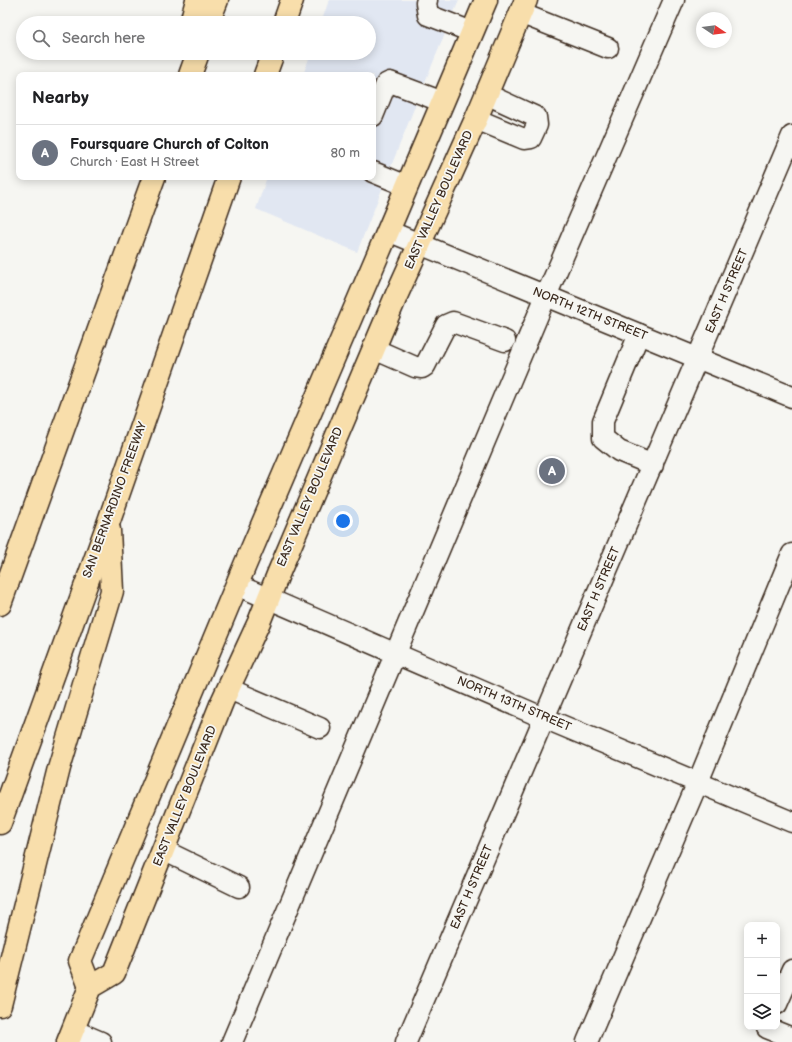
<!DOCTYPE html>
<meta charset="utf-8">
<style>
:root{--surface:#fff;--page:#f2f2f2;--text:#202124;--muted:#757577;--line:#e0e0e0;--accent:#7c3aed}
body{margin:0;font-family:"Balsamiq Sans",sans-serif;background:var(--page);color:var(--text)}
.controls{position:absolute;right:12px;bottom:12px;display:grid;overflow:hidden;border-radius:8px;box-shadow:0 2px 10px #0003}
.controls button{width:36px;height:36px;display:grid;place-items:center;padding:0;border:0;border-bottom:1px solid var(--line);background:var(--surface);color:var(--text);font:20px sans-serif}
.compass{position:absolute;left:696px;top:12px;width:36px;height:36px;border-radius:50%;background:var(--surface);box-shadow:0 2px 10px #0003;rotate:103deg}
.you{position:absolute;left:343px;top:521px;width:14px;height:14px;margin:-10px;border:3px solid #fff;border-radius:50%;background:#1a73e8;box-shadow:0 0 0 6px #1a73e833}
.badge{display:grid;place-items:center;width:26px;height:26px;border-radius:50%;background:var(--accent);color:#fff;font-size:13px;font-weight:700}
.pin{position:absolute;translate:-50% -50%;border:2px solid #fff;box-shadow:0 1px 4px #0006}
.list{margin:0;padding:0;list-style:none}
h2{display:flex;justify-content:space-between;align-items:center;height:52px;margin:0;padding:0 16px;font-size:17px}
h2 small{font-size:13px;font-weight:400;color:var(--muted)}
.list li{display:grid;grid-template-columns:26px 1fr auto;gap:12px;align-items:center;box-sizing:border-box;height:56px;padding:0 16px;border-top:1px solid var(--line)}
.list b{display:block;font-size:15px;white-space:nowrap}
.list p{margin:0;font-size:13px;white-space:nowrap;color:var(--muted)}
.list em{font-size:13px;font-style:normal;color:var(--muted)}
.icon{flex:none;width:22px;height:22px;fill:none;stroke:currentColor;stroke-width:2;stroke-linecap:round;stroke-linejoin:round}
.map{position:relative;flex:none;width:792px;height:1042px;overflow:hidden}
.search{position:absolute;background:var(--surface);box-shadow:0 2px 10px #0003;left:16px;top:16px;width:360px;height:44px;display:flex;align-items:center;gap:10px;box-sizing:border-box;padding:0 14px;border-radius:22px;color:var(--muted);font-size:15px}
.panel{position:absolute;background:var(--surface);box-shadow:0 2px 10px #0003;left:16px;top:72px;width:360px;height:108px;border-radius:8px}
.map>svg:first-child{display:block}
.built{fill:#e1e7f2}
.lines{fill:none;stroke-linecap:round;stroke-linejoin:round}
.minor-casing{stroke:#3b2a1e;stroke-width:23}
.major-casing{stroke:#3b2a1e;stroke-width:25}
.highway-casing{stroke:#3b2a1e;stroke-width:25}
.minor{stroke:#f6f6f2;stroke-width:20}
.major{stroke:#f8deab;stroke-width:22}
.highway{stroke:#f8deab;stroke-width:22}
.labels{text-anchor:middle;dominant-baseline:central;stroke-width:3.5;stroke-linejoin:round;paint-order:stroke}
.street-label{font-size:12px;fill:#3b2a1e;stroke:#f6f6f2}
</style>
<div class="map">
<svg width="792" height="1042" viewBox="0 0 792 1042">
<rect width="100%" height="100%" fill="#f6f6f2"/>
<filter id="ink" filterUnits="userSpaceOnUse"><feTurbulence type="fractalNoise" baseFrequency=".025" numOctaves="2"/><feDisplacementMap in="SourceGraphic" scale="8" xChannelSelector="R" yChannelSelector="G"/><feConvolveMatrix kernelMatrix="1 2 1 2 8 2 1 2 1" color-interpolation-filters="sRGB"/></filter>
<g filter="url(#ink)">
<path class="built" d="M329,0h130l-44,106 -58,146 -101,-43 11,-32h106v-102h-70l8,-22h58v-30h-48z"/>
<g class="lines">
<g class="minor-casing">
<g id="minor">
<path d="M427,0l-1,3 2,12 44,17"/>
<path d="M520,13l88,35"/>
<path d="M373,116l13,-32 4,-2 53,20"/>
<path d="M476,119l48,20 7,-1 6,-13 -1,-8 -50,-23"/>
<path d="M373,172l34,14"/>
<path d="M388,231l404,166"/>
<path d="M639,334l-36,87v17l16,13 34,14"/>
<path d="M374,349l41,18 7,1 3,-2 21,-41 7,-3 52,19"/>
<path d="M237,585l307,133 248,104"/>
<path d="M229,689l91,39"/>
<path d="M163,850l76,37"/>
<path d="M777,1004l15,-34"/>
<path d="M767,1028l25,10"/>
<path d="M73,1030l28,12"/>
<path d="M232,1042l314,-746 128,-296"/>
<path d="M406,1042l386,-906"/>
<path d="M587,1042l111,-260 94,-228"/>
</g>
</g>
<g class="major-casing">
<g id="major">
<path d="M90,987l-10,-26 165,-396 143,-334 98,-231"/>
<path d="M68,1042l22,-55 24,-14 108,-271 37,-80 20,-50 118,-278 79,-175 50,-119"/>
</g>
</g>
<g class="highway-casing">
<g id="highway">
<path d="M191,23l6,-23"/>
<path d="M208,23l9,-23"/>
<path d="M284,23l8,-23"/>
<path d="M190,75l8,-22"/>
<path d="M265,75l8,-22"/>
<path d="M0,604l154,-427"/>
<path d="M0,823l109,-302 120,-344"/>
<path d="M0,1005l59,-237 53,-177 -3,-61"/>
</g>
</g>
<use href="#minor" class="minor"/>
<use href="#major" class="major"/>
<use href="#highway" class="highway"/>
</g>
</g>
<g class="labels">
<g class="street-label">
<text transform="translate(439 200) rotate(-66)">EAST VALLEY BOULEVARD</text>
<text transform="translate(727 291) rotate(-67)">EAST H STREET</text>
<text transform="translate(590 314) rotate(22)">NORTH 12TH STREET</text>
<text transform="translate(310 497) rotate(-67)">EAST VALLEY BOULEVARD</text>
<text transform="translate(115 500) rotate(-70)">SAN BERNARDINO FREEWAY</text>
<text transform="translate(599 589) rotate(-67)">EAST H STREET</text>
<text transform="translate(514 704) rotate(23)">NORTH 13TH STREET</text>
<text transform="translate(185 796) rotate(-68)">EAST VALLEY BOULEVARD</text>
<text transform="translate(472 887) rotate(-67)">EAST H STREET</text>
</g>
</g>
</svg>
<div class="controls">
<button>+</button>
<button>−</button>
<button><svg class="icon" aria-label="layers" viewBox="0 0 24 24"><path d="M12 4l9 5-9 5-9-5zM3 14l9 5 9-5"/></svg></button>
</div>
<svg class="compass" viewBox="-18 -18 36 36"><path d="M0-13l5 13h-10z" fill="#e53935"/><path d="M0 13l5-13h-10z" fill="#757577"/></svg>
<div class="you"></div>
<div class="pin badge" style="left:552px;top:471px;background:#6b7280">A</div>
<div class="search"><svg class="icon" aria-label="search" viewBox="0 0 24 24"><circle cx="10" cy="10" r="6"/><path d="M15 15l6 6"/></svg>Search here</div>
<section class="panel">
<h2>Nearby<small></small></h2>
<ul class="list">
<li><span class="badge" style="background:#6b7280">A</span><div><b>Foursquare Church of Colton</b><p>Church · East H Street</p></div><em>80 m</em></li>
</ul>
</section>
</div>
